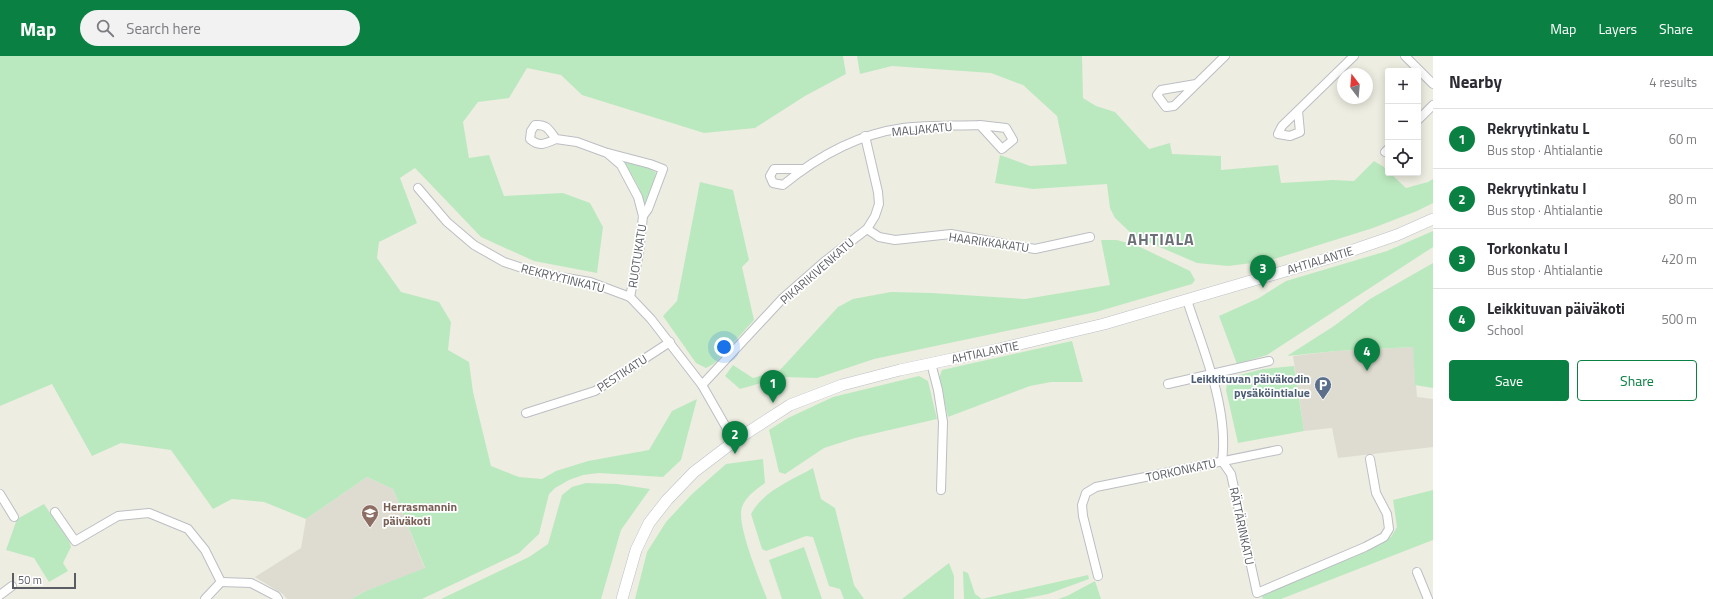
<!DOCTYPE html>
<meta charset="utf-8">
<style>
:root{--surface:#fff;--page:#f2f2f3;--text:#2b2b33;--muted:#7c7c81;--line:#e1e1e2;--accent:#0b8043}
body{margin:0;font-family:"Titillium Web",sans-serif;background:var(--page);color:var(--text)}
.controls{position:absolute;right:12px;top:12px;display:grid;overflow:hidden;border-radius:4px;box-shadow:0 2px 10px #0003}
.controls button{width:36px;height:36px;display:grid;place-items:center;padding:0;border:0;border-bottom:1px solid var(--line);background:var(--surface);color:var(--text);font:20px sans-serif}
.compass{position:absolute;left:1337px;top:12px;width:36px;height:36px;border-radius:50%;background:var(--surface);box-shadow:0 2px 10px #0003;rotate:344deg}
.scale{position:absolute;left:12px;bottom:10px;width:64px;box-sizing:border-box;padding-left:4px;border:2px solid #5a5d64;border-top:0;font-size:11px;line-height:14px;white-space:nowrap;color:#5a5d64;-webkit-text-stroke:3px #fff;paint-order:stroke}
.you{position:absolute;left:724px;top:291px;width:14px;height:14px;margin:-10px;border:3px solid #fff;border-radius:50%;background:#1a73e8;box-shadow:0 0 0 6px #1a73e833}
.badge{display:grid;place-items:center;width:26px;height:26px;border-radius:50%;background:var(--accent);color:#fff;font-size:13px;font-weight:700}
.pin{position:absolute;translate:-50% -33px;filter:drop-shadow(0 1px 2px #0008)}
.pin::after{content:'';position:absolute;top:21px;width:14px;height:12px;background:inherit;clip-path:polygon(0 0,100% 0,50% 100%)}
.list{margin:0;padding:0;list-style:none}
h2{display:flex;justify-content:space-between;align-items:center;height:52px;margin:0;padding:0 16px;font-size:17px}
h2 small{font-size:13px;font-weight:400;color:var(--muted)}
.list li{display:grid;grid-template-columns:26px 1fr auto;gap:12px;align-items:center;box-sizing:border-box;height:60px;padding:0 16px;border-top:1px solid var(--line)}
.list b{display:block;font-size:15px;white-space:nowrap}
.list p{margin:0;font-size:13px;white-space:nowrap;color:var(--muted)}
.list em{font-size:13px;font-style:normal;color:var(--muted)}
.actions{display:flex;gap:8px;padding:12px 16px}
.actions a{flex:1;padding:9px 0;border:1px solid var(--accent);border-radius:4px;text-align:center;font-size:14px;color:var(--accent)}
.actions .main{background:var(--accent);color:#fff}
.icon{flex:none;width:22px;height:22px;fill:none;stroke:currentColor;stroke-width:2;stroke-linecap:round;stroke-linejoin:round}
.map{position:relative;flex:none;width:1433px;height:543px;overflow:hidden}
header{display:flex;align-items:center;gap:24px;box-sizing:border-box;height:56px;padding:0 20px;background:var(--accent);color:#fff}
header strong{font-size:19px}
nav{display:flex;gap:22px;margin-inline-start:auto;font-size:14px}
.search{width:280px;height:36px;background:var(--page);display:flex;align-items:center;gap:10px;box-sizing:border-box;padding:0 14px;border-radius:22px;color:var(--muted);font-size:15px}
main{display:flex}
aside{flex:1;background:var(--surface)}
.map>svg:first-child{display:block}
.education{fill:#dedcd0}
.green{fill:#bbe9bf}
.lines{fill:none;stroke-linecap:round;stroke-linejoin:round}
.minor-casing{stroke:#bcbec4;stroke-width:10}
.secondary-casing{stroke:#bcbfc7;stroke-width:12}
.minor{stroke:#fff;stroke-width:8}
.secondary{stroke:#fff;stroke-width:11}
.labels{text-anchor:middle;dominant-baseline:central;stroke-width:3.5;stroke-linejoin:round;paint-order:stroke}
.street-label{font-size:12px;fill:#5a5d64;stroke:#fff}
.service-label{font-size:12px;font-weight:bold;fill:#4e5e75;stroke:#fff;text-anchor:end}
.education-label{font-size:12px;font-weight:bold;fill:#785e54;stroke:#fff;text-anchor:start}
.district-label{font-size:16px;font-weight:bold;letter-spacing:1px;fill:#6b6f76;stroke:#fff}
</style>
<header>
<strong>Map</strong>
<div class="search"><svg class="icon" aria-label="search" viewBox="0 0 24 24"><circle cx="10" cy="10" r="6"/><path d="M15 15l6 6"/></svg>Search here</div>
<nav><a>Map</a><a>Layers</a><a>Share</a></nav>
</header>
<main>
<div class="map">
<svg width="1433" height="543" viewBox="0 0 1433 543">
<rect width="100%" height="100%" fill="#eeede1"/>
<g class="education">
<path d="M1413,291l4,50 16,2v48l-95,11 -6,-30 -28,3 -11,-75 43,-5z"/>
<path d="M367,421l26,12 32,80 -59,22 -15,8h-64l-4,-5 -28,-17 46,-29 5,-29z"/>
</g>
<g class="green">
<path d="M0,0h843l3,18 -41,22 -50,32 -51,5 -122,-38 -21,-20 -34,-7 -18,30 -31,4 -15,20 6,36 20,-3 15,41 59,-3 27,10 13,24 -6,46 -63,-12 -53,-24 -66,-69 -15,10 17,45 -38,19 -2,16 24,34 38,10 12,20 -3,28 21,12 4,30 18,74 28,11 23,2 14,-8 32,-10 61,-11 23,-39 25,-12 -16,61 -18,17 -64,-4 -16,2 -14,5 -14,8 -6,6 -10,40 -20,19 -97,46h-71l15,-8 59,-23 -32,-79 -26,-12 -61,42 -42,-17 -32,-3 -19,10 -42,-59 -50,-7 -29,13 -40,-72 -52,22z"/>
<path d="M857,0h225l1,42 13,8 19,6 34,37 21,-6 2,11 49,2v14l57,-5 3,18 52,-3 21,1 20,-20 10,6 4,6h2l16,15 22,-6 5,-3v24l-16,8 -44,17 -105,33 -40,5 -31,-3 -63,-27 -19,-18 -5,-10 -3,-24 -74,5 -38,-6 5,-28 30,11 37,-2 -10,-48 -34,-31 -32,-12 -99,-7 -32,8z"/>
<path d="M624,105l26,7 6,5 -8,27 -4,4 -6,-18z"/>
<path d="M700,126l33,8 16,70 -7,7 12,53 -39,43 -9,5 -10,-5 -33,-47 14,-15z"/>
<path d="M1433,175v16l-166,108 -30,9 -18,-48 40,-18 27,-17 101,-30z"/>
<path d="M1101,184h16l21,6 52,25 5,9 -3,4 -96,28 -222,47 -57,19 -35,-1 -42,12 -15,-13 8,-11 20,13 27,-8 58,-63 15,-8 38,-7 41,1 93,6 85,-14z"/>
<path d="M1433,207v125l-18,-3 -2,-38 -77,4 -49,5 47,-30 36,-27z"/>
<path d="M1072,285l11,41h-32l-21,4 -82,31 -9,-39 3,-8z"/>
<path d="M1294,310l10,65 -66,12 -12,-53 2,-12 35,-9z"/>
<path d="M919,320l9,5 9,38 -82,19 -31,10 -39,26 -6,-2 -10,-42 19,-12 45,-21z"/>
<path d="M763,403l2,24c-8,6 -19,13 -23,24 -6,17 18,73 25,92h-132l12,-47 19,-30 26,-28 34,-30z"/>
<path d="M813,412l8,31 14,9 19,77 10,14h-20l-4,-10 -11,-3 -16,-49 -7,-1 -40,15 -4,-2 -11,-35c12,-23 41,-34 62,-46z"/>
<path d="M586,427l31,1 33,5 -29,41 -20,69h-160l88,-42 19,-13 14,-49 10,-8z"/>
<path d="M1433,434v50l-152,59h-18l-2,-5 130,-57 6,-10 -4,-27z"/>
<path d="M44,448l25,37 2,6 -8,16 5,8 -19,11 -15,-24 -28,-8 11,-31z"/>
<path d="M804,491l18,52h-40l-13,-39z"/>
<path d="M949,507l5,13v23h-52z"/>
<path d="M963,515l5,2 7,21 7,5 106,-24 1,4 -41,15 -25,5h-59z"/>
<path d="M1095,525l6,18h-43l9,-3z"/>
</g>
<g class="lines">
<g class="minor-casing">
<g id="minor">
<path d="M1405,0l28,28"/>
<path d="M1196,28l-35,6 -4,5 9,12 8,-1 51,-50"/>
<path d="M1298,55l2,21 -10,4 -12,-2 4,-8 72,-70"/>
<path d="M1418,64l15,-15"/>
<path d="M556,83c-11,5 -17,8 -26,0l1,-8 4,-6c12,-1 14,5 21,14l21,3 30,11 14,12 17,32 5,19 -4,37 -9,44"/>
<path d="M1385,96l3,-3"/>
<path d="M608,97l42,11 13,5 -15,40 -5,7"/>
<path d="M803,113h-29l-4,7 3,7 10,2c34,-28 76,-51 120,-57 25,-3 52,-2 77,-3l22,24 11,-9 -7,-12 -26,-3"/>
<path d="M418,132l29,34 27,23 30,17 33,11 53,9 40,15 21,22 51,66 24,42 10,13"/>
<path d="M867,173l12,8 16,3 56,-6 84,15 55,-12"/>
<path d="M1187,244c16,50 42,108 35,161"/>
<path d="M931,307l7,27 5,32 -2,68"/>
<path d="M1168,328l101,-23"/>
<path d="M702,329l81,-87 41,-36 43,-33 8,-13 4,-12 -1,-12 -13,-56"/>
<path d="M526,357l69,-22 75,-49"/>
<path d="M1222,405l9,13 26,119 108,-46 19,-10 5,-8 -2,-15 -11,-21 -6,-34"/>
<path d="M0,438l14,23"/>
<path d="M55,456l20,29 43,-25 31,-3 39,16 17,21 16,32"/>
<path d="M1417,516l11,27"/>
<path d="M1098,520l-15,-60 -1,-11 4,-12 10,-6 182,-37"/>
<path d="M221,526l30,1 25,13 2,3"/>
<path d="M0,539l12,-9"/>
<path d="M205,543l16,-17"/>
</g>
</g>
<g class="secondary-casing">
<path id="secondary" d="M622,543l14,-49 13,-27 18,-23 27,-28 42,-32 54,-35 52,-20 58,-15 99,-21 105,-25 229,-67 64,-22 36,-16"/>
</g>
<use href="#minor" class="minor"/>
<use href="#secondary" class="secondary"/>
</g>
<defs>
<g id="parking-pin" transform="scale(0.9)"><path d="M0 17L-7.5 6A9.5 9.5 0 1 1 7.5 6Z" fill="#5c6f8a" stroke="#fff"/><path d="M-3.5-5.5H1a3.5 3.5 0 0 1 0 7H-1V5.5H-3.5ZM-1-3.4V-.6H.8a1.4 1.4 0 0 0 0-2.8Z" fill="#fff"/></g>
<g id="school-pin" transform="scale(0.9)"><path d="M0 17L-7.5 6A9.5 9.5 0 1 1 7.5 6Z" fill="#8d6e63" stroke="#fff"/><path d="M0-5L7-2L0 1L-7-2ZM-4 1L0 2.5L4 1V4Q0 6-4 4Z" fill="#fff"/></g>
</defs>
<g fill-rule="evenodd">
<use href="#parking-pin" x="1323" y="329"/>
<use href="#school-pin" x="370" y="457"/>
</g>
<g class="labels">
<g class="street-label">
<text transform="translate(922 73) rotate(-5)">MALJAKATU</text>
<text transform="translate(989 186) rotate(8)">HAARIKKAKATU</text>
<text transform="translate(637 200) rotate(-81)">RUOTUKATU</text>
<text transform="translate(1320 204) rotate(-17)">AHTIALANTIE</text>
<text transform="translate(817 215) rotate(-41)">PIKARIKIVENKATU</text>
<text transform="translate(563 222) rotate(14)">REKRYYTINKATU</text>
<text transform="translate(985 296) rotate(-12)">AHTIALANTIE</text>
<text transform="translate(622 317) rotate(-33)">PESTIKATU</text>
<text transform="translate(1181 414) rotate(-12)">TORKONKATU</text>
<text transform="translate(1242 470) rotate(78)">RÄTTÄRINKATU</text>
</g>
<g class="service-label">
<text x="1310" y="322">Leikkituvan päiväkodin<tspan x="1310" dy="14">pysäköintialue</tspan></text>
</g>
<g class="education-label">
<text x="383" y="450">Herrasmannin<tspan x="383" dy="14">päiväkoti</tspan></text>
</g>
<g class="district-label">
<text x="1161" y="183">AHTIALA</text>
</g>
</g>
</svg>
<div class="controls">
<button>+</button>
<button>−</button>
<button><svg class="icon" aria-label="locate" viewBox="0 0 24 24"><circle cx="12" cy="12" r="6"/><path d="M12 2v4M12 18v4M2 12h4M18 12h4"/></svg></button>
</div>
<svg class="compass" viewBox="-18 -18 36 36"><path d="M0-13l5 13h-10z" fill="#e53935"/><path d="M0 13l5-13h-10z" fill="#7c7c81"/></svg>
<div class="scale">50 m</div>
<div class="you"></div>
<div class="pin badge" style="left:773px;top:347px">1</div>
<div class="pin badge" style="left:735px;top:398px">2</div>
<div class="pin badge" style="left:1263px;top:232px">3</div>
<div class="pin badge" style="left:1367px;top:315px">4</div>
</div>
<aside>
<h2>Nearby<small>4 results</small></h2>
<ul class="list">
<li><span class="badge">1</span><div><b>Rekryytinkatu L</b><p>Bus stop · Ahtialantie</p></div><em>60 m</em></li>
<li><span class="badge">2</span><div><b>Rekryytinkatu I</b><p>Bus stop · Ahtialantie</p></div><em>80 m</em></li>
<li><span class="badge">3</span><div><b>Torkonkatu I</b><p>Bus stop · Ahtialantie</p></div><em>420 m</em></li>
<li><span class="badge">4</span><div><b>Leikkituvan päiväkoti</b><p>School</p></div><em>500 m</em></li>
</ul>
<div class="actions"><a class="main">Save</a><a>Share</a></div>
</aside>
</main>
